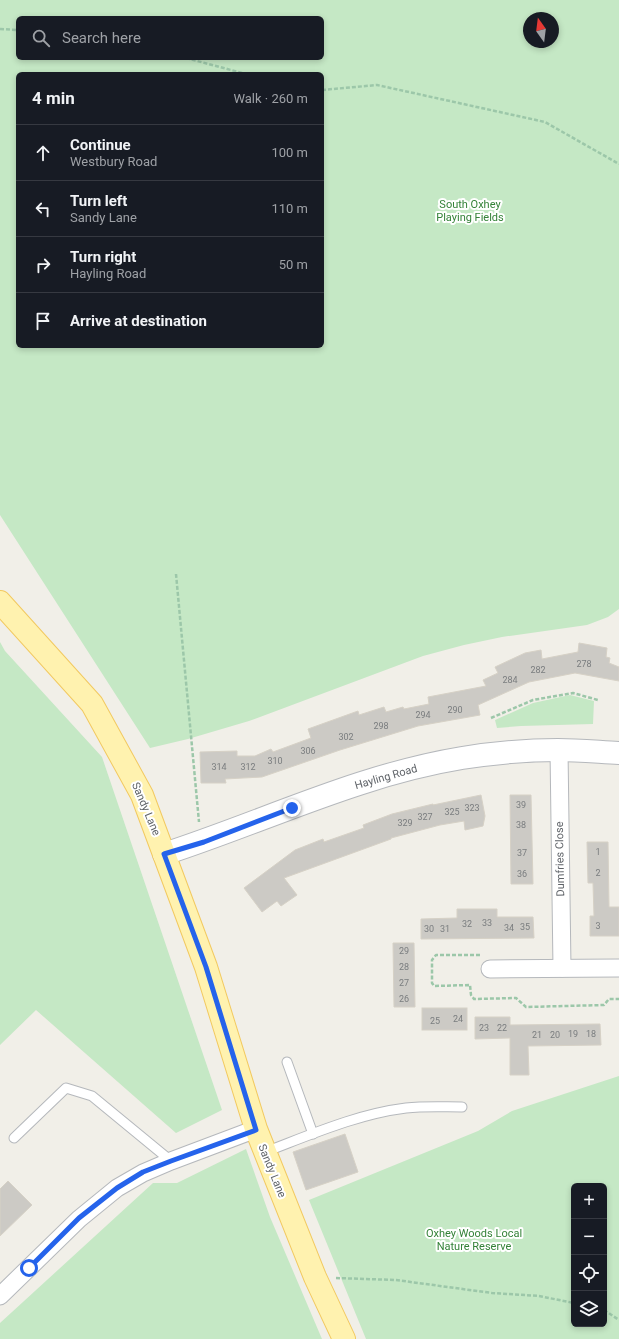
<!DOCTYPE html>
<meta charset="utf-8">
<style>
:root{--surface:#171b24;--page:#20242c;--text:#f1f3f6;--muted:#9ea1a6;--line:#363941}
body{margin:0;font-family:Roboto,sans-serif;background:var(--page);color:var(--text)}
.controls{position:absolute;right:12px;bottom:12px;display:grid;overflow:hidden;border-radius:6px;box-shadow:0 2px 6px #0003}
.controls button{width:36px;height:36px;display:grid;place-items:center;padding:0;border:0;border-bottom:1px solid var(--line);background:var(--surface);color:var(--text);font:20px sans-serif}
.compass{position:absolute;left:523px;top:12px;width:36px;height:36px;border-radius:50%;background:var(--surface);box-shadow:0 2px 6px #0003;rotate:346deg}
.stop{position:absolute;width:12px;height:12px;margin:-9px;border:3px solid #2563eb;border-radius:50%;background:#fff}
.stop.end{background:#2563eb;border-color:#fff;box-shadow:0 1px 4px #0008}
.list{margin:0;padding:0;list-style:none}
h2{display:flex;justify-content:space-between;align-items:center;height:52px;margin:0;padding:0 16px;font-size:17px}
h2 small{font-size:13px;font-weight:400;color:var(--muted)}
.list li{display:grid;grid-template-columns:26px 1fr auto;gap:12px;align-items:center;box-sizing:border-box;height:56px;padding:0 16px;border-top:1px solid var(--line)}
.list b{display:block;font-size:15px;white-space:nowrap}
.list p{margin:0;font-size:13px;white-space:nowrap;color:var(--muted)}
.list em{font-size:13px;font-style:normal;color:var(--muted)}
.icon{flex:none;width:22px;height:22px;fill:none;stroke:currentColor;stroke-width:2;stroke-linecap:round;stroke-linejoin:round}
.map{position:relative;flex:none;width:619px;height:1339px;overflow:hidden}
.search{position:absolute;background:var(--surface);box-shadow:0 2px 6px #0003;left:16px;top:16px;width:308px;height:44px;display:flex;align-items:center;gap:10px;box-sizing:border-box;padding:0 14px;border-radius:6px;color:var(--muted);font-size:15px}
.panel{position:absolute;background:var(--surface);box-shadow:0 2px 6px #0003;left:16px;top:72px;width:308px;height:276px;border-radius:6px}
.map>svg:first-child{display:block}
.green{fill:#c5e8c5;fill-rule:evenodd}
.building{fill:#cccac5;stroke:#d6d1c6}
.lines{fill:none;stroke-linecap:round;stroke-linejoin:round}
.service-casing{stroke:#b5b8bc;stroke-width:11}
.minor-casing{stroke:#b5b8bc;stroke-width:19}
.tertiary-casing{stroke:#b5b8bc;stroke-width:24}
.primary-casing{stroke:#f2c960;stroke-width:24}
.path{stroke:#9cc7a9;stroke-width:2.5;stroke-dasharray:4 2;stroke-linecap:butt}
.service{stroke:#fff;stroke-width:9}
.minor{stroke:#fff;stroke-width:17}
.tertiary{stroke:#fff;stroke-width:22}
.primary{stroke:#fff2af;stroke-width:22}
.route{stroke:#2563eb;stroke-width:5}
.labels{text-anchor:middle;dominant-baseline:central;stroke-width:4;stroke-linejoin:round;paint-order:stroke}
.number-label{font-size:9px;fill:#7a7d7f}
.park-label{font-size:11px;fill:#348238;stroke:#fff}
.street-label{font-size:11px;fill:#5f6368;stroke:#fff}
</style>
<div class="map">
<svg width="619" height="1339" viewBox="0 0 619 1339">
<rect width="100%" height="100%" fill="#f1efe8"/>
<g class="green">
<path d="M0,0h619v609l-11,8 -21,8 -85,12 -38,8 -41,11 -174,65 -61,18 -38,9 -150,-233zM18,18h304v40h-304zM529,18h24v24h-24zM18,74h304v272h-304z"/>
<path d="M0,642l5,9 97,106 120,353 -46,23 -140,-123 -36,35z"/>
<path d="M570,695l24,6 -1,23 -72,2 -24,2 -2,-8 38,-17z"/>
<path d="M619,1076v263h-253l-57,-139 169,-69 34,-20zM574,1186h30v138h-30z"/>
<path d="M246,1149l24,68 52,122h-322v-16l153,-140h24z"/>
</g>
<g class="building">
<path d="M579,643l28,5 -1,9 4,1 -1,5 10,4v14l-44,-8 -46,9 -51,23 2,10 -62,11 -78,24 -78,27 -37,2 1,4h-25l-1,-31 37,-1v5h18l16,-7 2,3 38,-14 -3,-9 50,-18 1,4 25,-8 2,5 17,-5 1,2 25,-5 -1,-7 58,-11 -3,-6 15,-7 -3,-6 30,-14 16,-3 1,9 36,-7z"/>
<path d="M481,795l4,21 -2,10 -18,4 -1,-9 -24,4 -49,13v1l-107,39 13,17 -16,11 -4,-5 -15,11 -18,-24 51,-38 28,-11 1,3 40,-14 -1,-3 29,-11 41,-10v1z"/>
<path d="M510,795h21l2,89h-22z"/>
<path d="M587,842h21l1,65h10v29h-29v-20h4l-1,-33h-5z"/>
<path d="M457,909h40v8h36l1,21 -113,1v-20l36,-1z"/>
<path d="M393,943h21l1,64h-21z"/>
<rect x="422" y="1008" width="45" height="22"/>
<path d="M475,1017h35v8l90,-1 1,21 -73,1 1,29h-19v-37l-35,1z"/>
<path d="M345,1134l13,38 -52,18 -13,-38z"/>
<path d="M8,1181l24,24 -32,31v-47z"/>
</g>
<g class="lines">
<g class="service-casing">
<g id="service">
<path d="M287,1062l26,72"/>
<path d="M14,1138l52,-50 26,8 79,65"/>
<path d="M265,1152c45,-17 92,-38 141,-44 19,-2 37,-1 56,-1"/>
</g>
</g>
<g class="minor-casing">
<g id="minor">
<path d="M559,750l3,218"/>
<path d="M490,969l129,-1"/>
<path d="M0,1296l79,-77 38,-31 26,-15 28,-12 85,-32"/>
</g>
</g>
<g class="tertiary-casing">
<path id="tertiary" d="M164,854c99,-32 194,-79 298,-96 32,-5 64,-8 96,-8 20,0 41,2 61,3"/>
</g>
<g class="primary-casing">
<path id="primary" d="M0,602l92,102 50,91 64,172 50,162 59,148 29,62"/>
</g>
<g class="path">
<path d="M0,29l18,1"/>
<path d="M186,58l60,16"/>
<path d="M322,90l55,-5 168,37 74,42"/>
<path d="M176,574l23,248"/>
<path d="M491,718l42,-18 40,-7 25,7"/>
<path d="M480,955h-44l-4,5v23l2,3 36,-1 1,10 3,4 42,-1 10,9 78,-2 5,-6h10"/>
<path d="M336,1278l60,2 96,13 47,3 35,7"/>
<path d="M604,1310l15,10"/>
</g>
<use href="#service" class="service"/>
<use href="#minor" class="minor"/>
<use href="#tertiary" class="tertiary"/>
<use href="#primary" class="primary"/>
</g>
<g class="lines">
<path class="route" d="M29,1268l50,-50 38,-30 26,-16 28,-11 85,-31 -50,-163 -42,-113 40,-12 88,-34"/>
</g>
<g class="labels">
<g class="number-label">
<text x="584" y="664">278</text>
<text x="538" y="670">282</text>
<text x="510" y="680">284</text>
<text x="455" y="710">290</text>
<text x="423" y="715">294</text>
<text x="381" y="726">298</text>
<text x="346" y="737">302</text>
<text x="308" y="751">306</text>
<text x="275" y="761">310</text>
<text x="219" y="767">314</text>
<text x="248" y="767">312</text>
<text x="521" y="805">39</text>
<text x="472" y="808">323</text>
<text x="452" y="812">325</text>
<text x="425" y="817">327</text>
<text x="405" y="823">329</text>
<text x="521" y="825">38</text>
<text x="598" y="852">1</text>
<text x="522" y="853">37</text>
<text x="598" y="873">2</text>
<text x="522" y="874">36</text>
<text x="487" y="923">33</text>
<text x="467" y="924">32</text>
<text x="598" y="926">3</text>
<text x="525" y="927">35</text>
<text x="509" y="928">34</text>
<text x="429" y="929">30</text>
<text x="445" y="929">31</text>
<text x="404" y="951">29</text>
<text x="404" y="967">28</text>
<text x="404" y="983">27</text>
<text x="404" y="999">26</text>
<text x="458" y="1019">24</text>
<text x="435" y="1021">25</text>
<text x="484" y="1028">23</text>
<text x="502" y="1028">22</text>
<text x="573" y="1034">19</text>
<text x="591" y="1034">18</text>
<text x="537" y="1035">21</text>
<text x="555" y="1035">20</text>
</g>
<g class="park-label">
<text x="470" y="204">South Oxhey<tspan x="470" dy="13">Playing Fields</tspan></text>
<text x="474" y="1233">Oxhey Woods Local<tspan x="474" dy="13">Nature Reserve</tspan></text>
</g>
<g class="street-label">
<text transform="translate(386 777) rotate(-16)">Hayling Road</text>
<text transform="translate(146 809) rotate(67)">Sandy Lane</text>
<text transform="translate(560 859) rotate(-91)">Dumfries Close</text>
<text transform="translate(272 1171) rotate(68)">Sandy Lane</text>
</g>
</g>
</svg>
<div class="controls">
<button>+</button>
<button>−</button>
<button><svg class="icon" aria-label="locate" viewBox="0 0 24 24"><circle cx="12" cy="12" r="6"/><path d="M12 2v4M12 18v4M2 12h4M18 12h4"/></svg></button>
<button><svg class="icon" aria-label="layers" viewBox="0 0 24 24"><path d="M12 4l9 5-9 5-9-5zM3 14l9 5 9-5"/></svg></button>
</div>
<svg class="compass" viewBox="-18 -18 36 36"><path d="M0-13l5 13h-10z" fill="#e53935"/><path d="M0 13l5-13h-10z" fill="#9ea1a6"/></svg>
<div class="stop" style="left:29px;top:1268px"></div>
<div class="stop end" style="left:292px;top:808px"></div>
<div class="search"><svg class="icon" aria-label="search" viewBox="0 0 24 24"><circle cx="10" cy="10" r="6"/><path d="M15 15l6 6"/></svg>Search here</div>
<section class="panel">
<h2>4 min<small>Walk · 260 m</small></h2>
<ul class="list">
<li><svg class="icon" aria-label="ahead" viewBox="0 0 24 24"><path d="M12 20V5M6 11l6-6 6 6"/></svg><div><b>Continue</b><p>Westbury Road</p></div><em>100 m</em></li>
<li><svg class="icon" aria-label="left" viewBox="0 0 24 24"><path d="M17 20v-9H6M10 6l-5 5 5 5"/></svg><div><b>Turn left</b><p>Sandy Lane</p></div><em>110 m</em></li>
<li><svg class="icon" aria-label="right" viewBox="0 0 24 24"><path d="M7 20v-9h11M14 6l5 5-5 5"/></svg><div><b>Turn right</b><p>Hayling Road</p></div><em>50 m</em></li>
<li><svg class="icon" aria-label="arrive" viewBox="0 0 24 24"><path d="M6 21V4h12l-3 4 3 4H6"/></svg><div><b>Arrive at destination</b></div></li>
</ul>
</section>
</div>
